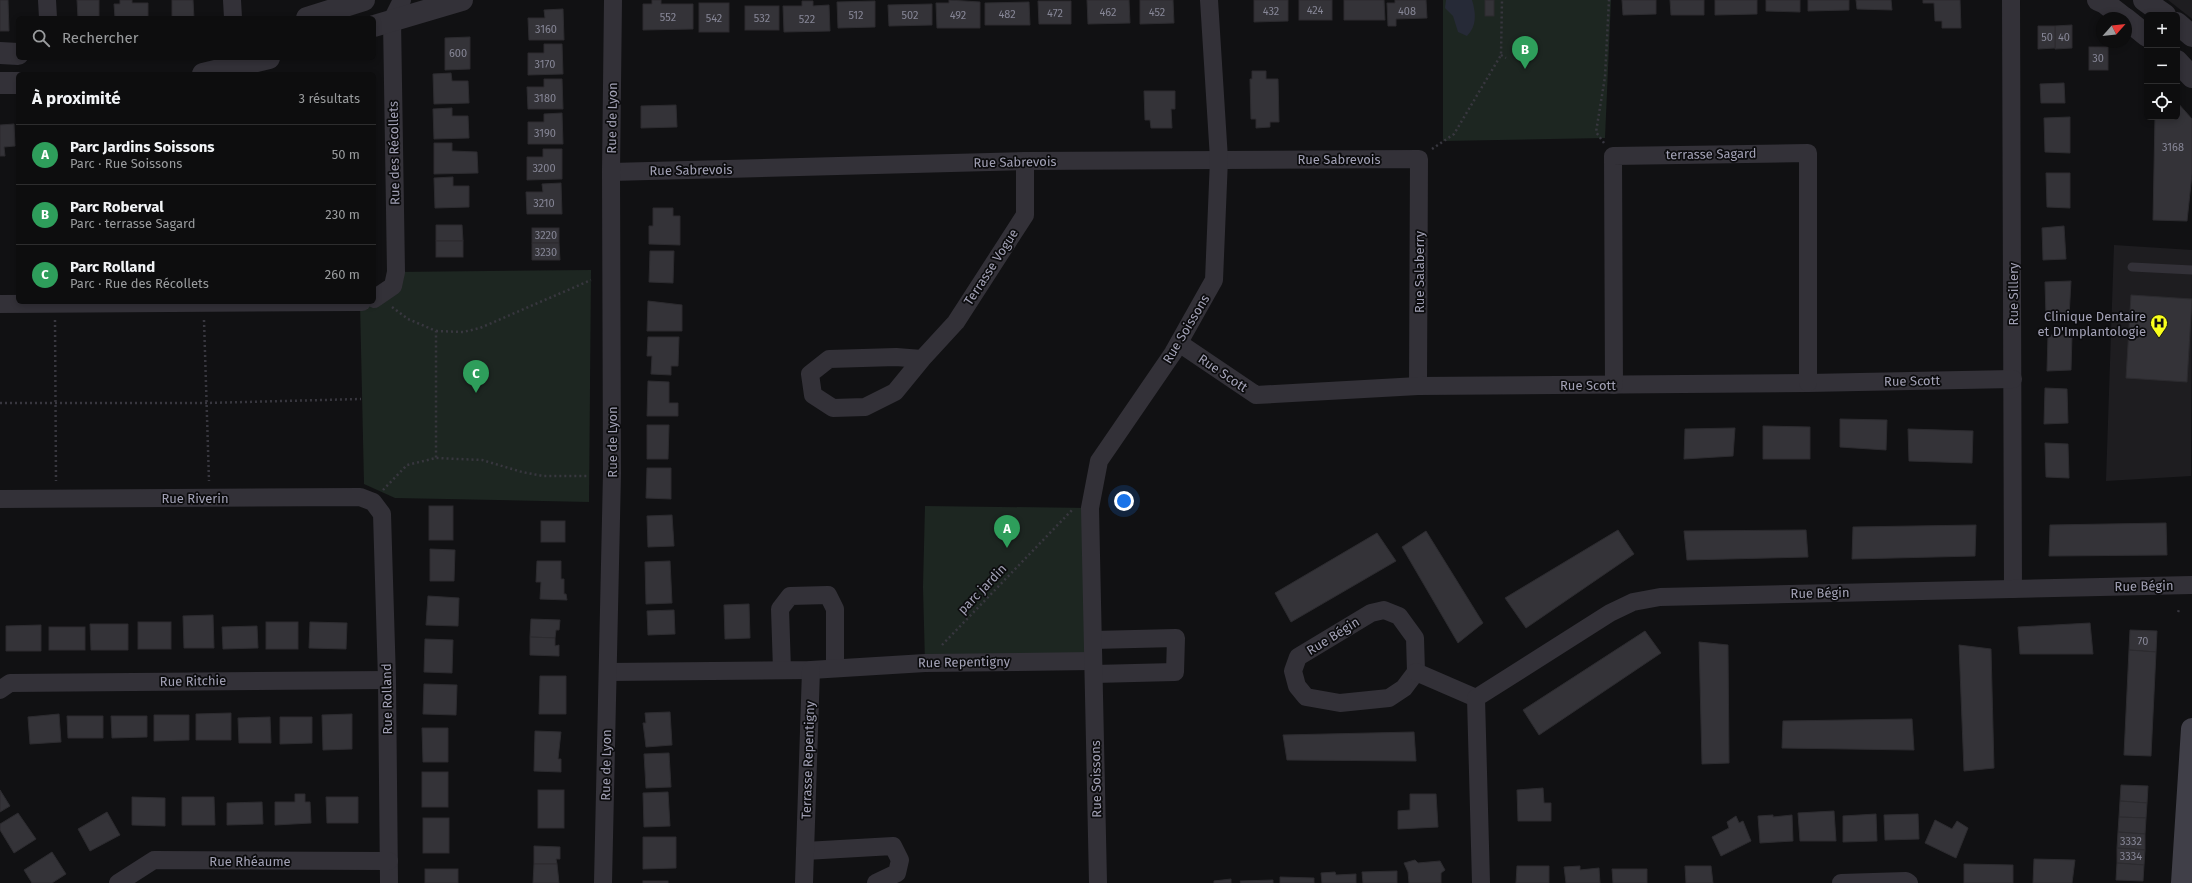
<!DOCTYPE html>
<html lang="fr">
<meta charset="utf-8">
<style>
:root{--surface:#0d0d0e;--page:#161617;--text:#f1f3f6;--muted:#9a9c9e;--line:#2d2d2e;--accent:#f9ff1c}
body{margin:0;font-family:"Fira Sans",sans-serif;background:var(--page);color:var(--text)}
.controls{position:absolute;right:12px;top:12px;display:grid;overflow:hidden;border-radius:6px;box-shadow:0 2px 6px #0003}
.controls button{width:36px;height:36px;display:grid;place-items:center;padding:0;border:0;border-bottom:1px solid var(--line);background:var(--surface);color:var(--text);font:20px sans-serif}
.compass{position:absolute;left:2096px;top:12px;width:36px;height:36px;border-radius:50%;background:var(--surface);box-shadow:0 2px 6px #0003;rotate:63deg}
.you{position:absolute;left:1124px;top:501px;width:14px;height:14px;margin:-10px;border:3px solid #fff;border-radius:50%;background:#1a73e8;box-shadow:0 0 0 6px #1a73e833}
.badge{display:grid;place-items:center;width:26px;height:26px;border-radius:50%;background:var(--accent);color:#fff;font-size:13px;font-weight:700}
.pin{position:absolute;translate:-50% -33px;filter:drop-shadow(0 1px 2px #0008)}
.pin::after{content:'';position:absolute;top:21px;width:14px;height:12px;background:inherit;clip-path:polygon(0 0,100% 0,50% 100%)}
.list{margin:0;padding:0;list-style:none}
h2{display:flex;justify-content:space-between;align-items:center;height:52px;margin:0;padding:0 16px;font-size:17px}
h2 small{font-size:13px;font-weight:400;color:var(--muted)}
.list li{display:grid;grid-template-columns:26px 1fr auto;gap:12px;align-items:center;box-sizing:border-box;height:60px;padding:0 16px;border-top:1px solid var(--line)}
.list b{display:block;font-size:15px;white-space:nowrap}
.list p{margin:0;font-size:13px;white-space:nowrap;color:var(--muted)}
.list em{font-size:13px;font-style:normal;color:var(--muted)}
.icon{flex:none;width:22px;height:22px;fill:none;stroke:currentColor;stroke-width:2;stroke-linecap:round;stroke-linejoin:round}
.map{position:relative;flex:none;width:2192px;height:883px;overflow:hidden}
.search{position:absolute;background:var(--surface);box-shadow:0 2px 6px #0003;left:16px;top:16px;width:360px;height:44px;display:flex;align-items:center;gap:10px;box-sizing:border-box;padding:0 14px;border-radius:6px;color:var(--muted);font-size:15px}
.panel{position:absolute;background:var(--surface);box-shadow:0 2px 6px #0003;left:16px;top:72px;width:360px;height:232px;border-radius:6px}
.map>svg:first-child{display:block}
.built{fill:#1e1d20}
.green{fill:#1d2621}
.water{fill:#262a37}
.building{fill:#343338;stroke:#2c2b2f}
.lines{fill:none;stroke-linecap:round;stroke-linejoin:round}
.path{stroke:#38373f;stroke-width:2.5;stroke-dasharray:2 3;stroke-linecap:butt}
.service{stroke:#333138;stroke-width:9}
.minor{stroke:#333138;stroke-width:18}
.tertiary{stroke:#333138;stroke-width:22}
.secondary{stroke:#403f48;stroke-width:22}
.labels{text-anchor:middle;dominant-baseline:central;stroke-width:3.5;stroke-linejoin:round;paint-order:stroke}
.number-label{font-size:11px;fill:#868696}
.street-label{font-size:13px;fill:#a2a1b5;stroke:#0c0c0e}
.poi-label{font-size:13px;fill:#a2a1b5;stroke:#0c0c0e;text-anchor:end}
</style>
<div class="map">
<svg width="2192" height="883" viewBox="0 0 2192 883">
<rect width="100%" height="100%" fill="#111113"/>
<g class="built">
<path d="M2168,0h24v19l-1,-1z"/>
<path d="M2114,245l78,5 -1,226 -85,5z"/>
</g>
<g class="green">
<path d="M1443,0h168l-6,138 -162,3z"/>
<path d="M591,270l-2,232 -194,-4 -31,-14 -4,-181 36,-31z"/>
<path d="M925,506l165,2 3,153 -168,2 -2,-76z"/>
</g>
<path class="water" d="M1446,0h26c4,13 5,26 -5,36l-9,-4 -5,-16 -8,-8z"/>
<g class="building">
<path d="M0,0h8l1,31h-9z"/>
<path d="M77,0h22v18h-21z"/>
<path d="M120,0h12v3h16v15h-33l-1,-14h6z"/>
<path d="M172,0h21l1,18h-22z"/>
<path d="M652,0h9v4h32v25l-50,1v-26h9z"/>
<path d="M949,0l31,2v26h-43l-1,-25h13z"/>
<path d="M1087,0h42l1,23 -42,1z"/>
<path d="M1140,0h33l1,23 -34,1z"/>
<path d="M1254,0h34v21l-34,1z"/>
<rect x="1299" y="0" width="33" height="20"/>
<path d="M1344,0h40l1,20h-41z"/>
<path d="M1395,0h31l1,18 -31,1v7h-8l-1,-23h8z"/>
<rect x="1485" y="0" width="9" height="16"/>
<path d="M1622,0h34v14l-33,1z"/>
<path d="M1670,0h34v15h-33z"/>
<path d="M1715,0h42v14l-42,1z"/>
<path d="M1766,0h34v12l-34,-1z"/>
<path d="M1808,0h41v10l-41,1z"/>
<path d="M1856,0h35l1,10 -35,-1z"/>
<path d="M1923,0h37l1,28h-19v-7h-7l-1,-18h-11z"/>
<path d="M802,1h11v5l16,-1 1,26 -46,1 -1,-26h19z"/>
<path d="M875,1v26l-37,1 -1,-26z"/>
<path d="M1038,1h33v23h-32z"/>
<path d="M1029,2l1,23h-45v-22z"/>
<rect x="699" y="3" width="30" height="29"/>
<path d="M932,4v21l-43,1 -1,-21z"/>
<rect x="745" y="6" width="34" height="24"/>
<path d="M563,9l1,31h-35l-1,-22h17l-1,-8z"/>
<path d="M2072,25v23l-17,1v-23z"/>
<path d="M2038,26h17v22l-17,1z"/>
<path d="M470,37v32l-25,1v-32z"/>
<path d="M544,44h18l1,30 -35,1v-22h16z"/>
<rect x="2089" y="47" width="19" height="23"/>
<path d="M1252,71h14v8h12l1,43h-9v5l-14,1v-9h-5l-1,-40h2z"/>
<path d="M451,73l1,8h16l1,22 -35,1 -1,-30z"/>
<path d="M544,79h18l1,30h-35l-1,-22h17z"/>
<path d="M2064,83l1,20h-24l-1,-19z"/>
<path d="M1144,91h31v18h-4l1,19h-21l-1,-8h-5z"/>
<path d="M2177,102l15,17v55l-5,47 -34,-1 2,-103h22z"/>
<path d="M676,105l1,22 -36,1v-22z"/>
<path d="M452,108v8h16l1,22 -35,1 -1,-30z"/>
<path d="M562,113l1,31h-35v-22h16v-8z"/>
<path d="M2070,117v36l-25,-1 -1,-34z"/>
<path d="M14,124l1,22 -11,1 1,9h-5v-31z"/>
<path d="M434,143h18v8l25,1 1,21 -44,1z"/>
<path d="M543,149h19v30l-35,1v-23h16z"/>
<path d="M2046,173h24v35l-23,-1z"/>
<path d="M453,177v9h16v21l-34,1 -1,-30z"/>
<path d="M561,183l1,31h-35l-1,-22h17l-1,-8z"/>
<path d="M653,208h20v8h7v29l-31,-1v-18h4z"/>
<path d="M436,225h26l1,16h-27z"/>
<path d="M2064,226l2,33 -23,1 -1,-32z"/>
<rect x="532" y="228" width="27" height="15"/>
<rect x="436" y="241" width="27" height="16"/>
<path d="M532,243h27l1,17h-28z"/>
<path d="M650,251h24l-1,32 -24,-1z"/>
<path d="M2071,281l-2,36 -23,-1 -1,-34z"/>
<path d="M2131,295l61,4 -5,83 -61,-4z"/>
<path d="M648,301l34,4v26h-35z"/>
<path d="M2048,335h24l-1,35 -24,1z"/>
<path d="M648,337h31l-1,29h-7v9l-20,-1 1,-18h-5z"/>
<path d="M648,381l21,1v21h9v13h-31z"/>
<path d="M2045,388l22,1 1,34 -24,1z"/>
<path d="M1840,419l47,1 -1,30 -46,-3z"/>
<path d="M647,425h22l-1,34h-21z"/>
<path d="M1763,426l47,1v32h-47z"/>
<path d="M1735,428l-2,28 -49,3 1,-30z"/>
<path d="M1908,429l65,2 -1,32 -63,-2z"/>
<path d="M2045,443l23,1 1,34 -23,-1z"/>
<path d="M647,468h24v31l-25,-1z"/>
<rect x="429" y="506" width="24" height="34"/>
<path d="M672,515l2,31 -26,1 -1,-31z"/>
<rect x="541" y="521" width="24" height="21"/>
<path d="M2166,523l1,32 -118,1 1,-31z"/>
<path d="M1976,525l-1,31 -123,3 1,-32z"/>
<path d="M1618,530l16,24 -108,74 -21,-30z"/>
<path d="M1806,530l2,27 -121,3 -3,-29z"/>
<path d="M1426,531l57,92 -25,20 -56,-96z"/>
<path d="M1377,533l19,28 -105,61 -16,-29z"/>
<path d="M430,549l25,1 -1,31h-24z"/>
<path d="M537,561h24v18h3v15h2l1,6 -27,-1 1,-17h-5z"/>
<path d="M670,561l2,42 -26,1 -1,-42z"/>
<path d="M428,596l31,2 -1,28 -32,-1z"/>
<path d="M749,604l1,34 -25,1 -1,-34z"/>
<path d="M674,610l1,24 -27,1 -1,-24z"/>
<path d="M213,615l1,33h-30l-1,-32z"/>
<path d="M531,619l29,1 -1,10h-3l-1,8 -25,-1z"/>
<rect x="138" y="622" width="33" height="27"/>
<rect x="266" y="622" width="32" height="27"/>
<path d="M310,622l37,1 -1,26 -37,-1z"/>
<path d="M2090,623l3,31h-73l-2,-27z"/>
<path d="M90,624h38v26h-37z"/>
<path d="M41,625v26h-35v-25z"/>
<path d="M257,626l1,22 -35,1 -1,-22z"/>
<rect x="49" y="627" width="36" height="23"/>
<path d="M2130,630l27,1 -1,21 -27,-2z"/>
<path d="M1645,631l16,22 -122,82 -16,-25z"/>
<path d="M530,637l25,1v8l4,-1v11l-29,-1z"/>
<path d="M425,639l28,1 -1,33 -28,-1z"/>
<path d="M1699,642l29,3 1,118 -27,1z"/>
<path d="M1959,645l32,4 3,119 -30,3z"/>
<path d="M2129,650l27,2 -5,104 -27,-1z"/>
<path d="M540,676h26v38h-27z"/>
<path d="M424,684l33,1 -1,30 -33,-1z"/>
<path d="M670,712l2,33 -26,2 -3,-24h3l-1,-10z"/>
<path d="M231,713v27h-35v-26z"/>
<path d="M59,714l2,28 -31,2 -2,-27z"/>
<path d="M352,714v35l-29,1 -1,-35z"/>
<path d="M154,715h35v25l-35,1z"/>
<path d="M67,716h36v22h-35z"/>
<path d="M111,716h36v21l-35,1z"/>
<path d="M270,717l1,26h-32l-1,-25z"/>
<path d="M280,717h32v26l-32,1z"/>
<path d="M1912,719l2,31 -132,-2 1,-27z"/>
<path d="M422,728h26v34h-25z"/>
<path d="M535,731l26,1 -3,27h3v13l-27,-1z"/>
<path d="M1414,732l2,29 -129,-1 -4,-25z"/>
<path d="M669,753l2,34 -25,1 -2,-34z"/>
<rect x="422" y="772" width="26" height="35"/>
<path d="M2121,785l27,1 -1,17 -27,-2z"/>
<path d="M1543,788l1,15h7v18h-33l-1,-31z"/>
<path d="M0,790l10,16 -10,6z"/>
<rect x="538" y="790" width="26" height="38"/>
<path d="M668,792l2,34 -26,1 -1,-34z"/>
<path d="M295,794h10v8h5l1,21 -36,2v-23h20z"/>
<path d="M1410,794h26l2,33 -40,2v-18l12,-1z"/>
<path d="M132,797l33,1v28l-33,-1z"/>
<path d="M182,797h32l1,28h-33z"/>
<path d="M326,797h32v26h-31z"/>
<path d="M2120,801l27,2 -1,15 -27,-1z"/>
<path d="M262,802l1,22 -36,1v-22z"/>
<path d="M1834,811l2,30h-36l-2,-28z"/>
<path d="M107,812l13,23 -30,16 -12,-22z"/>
<path d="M18,813l18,26 -22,14 -14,-23v-6z"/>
<path d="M1876,814l1,27 -34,1v-26z"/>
<path d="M1918,814l1,25 -34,1 -1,-25z"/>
<path d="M1773,815v2l19,-2 1,26 -33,2 -2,-27z"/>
<path d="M1736,816l3,7 4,-2 8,20 -30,15 -9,-19 17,-9 -2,-6z"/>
<path d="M2119,817l27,1 -1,16 -27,-2z"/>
<rect x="423" y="818" width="26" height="35"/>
<path d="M1935,820l17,9 5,-8 11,7 -12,30 -31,-15z"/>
<path d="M2118,832l27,2v16l-28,-2z"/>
<path d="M643,837h33v31l-33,1z"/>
<path d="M534,846l26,1v12h-4l1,5h-23z"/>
<path d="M2117,848l28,2 -1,15 -27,-2z"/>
<path d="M52,852l14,22 -14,9h-20l-8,-13z"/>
<path d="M2034,859l41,1 -3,23h-39z"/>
<path d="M1415,860l3,3 22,-2 5,9 -4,3v10h-32l-1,-11 -4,-9z"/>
<path d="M2117,863l27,2 -1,16 -27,-1z"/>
<path d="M534,864h23l2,19h-26z"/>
<path d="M1964,864l49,1v18h-49z"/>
<path d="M1517,866h32v17h-33z"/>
<path d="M1580,866v4l19,-2 1,15h-34l-2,-16z"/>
<path d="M1685,866h26l2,17h-27z"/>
<rect x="425" y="869" width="33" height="14"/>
<path d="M1612,869h35v14h-34z"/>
<path d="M1397,871v12h-34l-1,-11z"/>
<path d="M1335,872l1,3 20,-1v9h-34l-1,-10z"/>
<path d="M1280,877l34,1v5h-34z"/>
<path d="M1231,879v4h-17v-2z"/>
<path d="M1273,880v3h-32l-1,-2z"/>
<rect x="643" y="881" width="25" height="2"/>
</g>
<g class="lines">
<g class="path">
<path d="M1501,55l5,3"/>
<path d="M1604,143l-8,-11 9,-55 4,-77"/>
<path d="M1432,149l22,-15 47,-79 1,-55"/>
<path d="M392,307l16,12 28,12v127"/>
<path d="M55,320l1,161"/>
<path d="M204,320l5,161"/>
<path d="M436,331l27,1 17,-4 111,-48"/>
<path d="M0,403h207l154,-4"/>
<path d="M383,490l24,-25 29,-7 46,2 40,12 21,4h46"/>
<path d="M2178,612l1,-2"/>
<path d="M942,645l131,-136"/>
</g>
<path class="service" d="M2132,267l60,3"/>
<g class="minor">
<path d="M47,0l1,18"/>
<path d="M232,0l1,18"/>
<path d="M2011,0l2,589"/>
<path d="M611,172l414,-11 394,-2 -1,227"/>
<path d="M374,299l19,-13 3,-14 -4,-252 10,-20"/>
<path d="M0,304l362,-2"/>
<path d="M1179,343l77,52 162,-9 390,-3 205,-4"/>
<path d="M922,359l-26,-2 -67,2 -19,15 3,21 20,13 32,-1 30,-15 27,-33 34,-37 69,-107v-54"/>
<path d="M1614,385l-1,-229 195,-3v230"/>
<path d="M0,499l360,-2 13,5 9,12 5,166 2,203"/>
<path d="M1384,610l15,6 16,22 1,34 -12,16 -15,10 -49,5 -34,-6 -9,-11 -4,-15 5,-14 73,-44z"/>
<path d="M1093,640l83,-2 -1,34 -81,2"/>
<path d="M782,670l-2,-61 10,-13 38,-1 7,14v59"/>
<path d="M608,672l203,-2 114,-7 168,-2"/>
<path d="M1416,672l60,26"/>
<path d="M0,690l10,-7 377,-3"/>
<path d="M805,851l88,-5 7,14 -3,13 -21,10"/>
<path d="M118,883l36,-23 235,1"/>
<path d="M603,883l9,-410 -1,-301 2,-172"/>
<path d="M804,883l7,-213"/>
<path d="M1098,883l-8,-375 9,-47 74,-108 41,-73 5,-121 -10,-159"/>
<path d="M1481,883l-5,-185 134,-85 23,-11 27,-5 532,-12"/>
<path d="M1841,883l65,-2 3,2"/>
</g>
<g class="tertiary">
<path d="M2098,0l7,3 19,15"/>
<path d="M2144,0l21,15"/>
<path d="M307,18l57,-18"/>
<path d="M2126,19l21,17"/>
<path d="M2177,23l15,13"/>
<path d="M374,26l88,-26"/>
<path d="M0,53l18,1"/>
<path d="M2177,61l15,16"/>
<path d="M203,74l66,-16"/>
<path d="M0,83h18"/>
</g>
<path class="secondary" d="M2182,883l10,-154"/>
</g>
<defs>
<g id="hospital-pin" transform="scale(0.9)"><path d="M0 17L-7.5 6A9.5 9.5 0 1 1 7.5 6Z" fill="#f9ff1c" stroke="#0c0c0e"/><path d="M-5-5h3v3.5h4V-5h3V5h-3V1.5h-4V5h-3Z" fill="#111"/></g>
</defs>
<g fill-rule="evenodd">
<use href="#hospital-pin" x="2159" y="323"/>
</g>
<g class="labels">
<g class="number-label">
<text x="1315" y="10">424</text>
<text x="1271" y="11">432</text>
<text x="1407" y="11">408</text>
<text x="1108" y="12">462</text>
<text x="1157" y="12">452</text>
<text x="1055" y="13">472</text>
<text x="1007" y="14">482</text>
<text x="856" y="15">512</text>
<text x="910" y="15">502</text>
<text x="958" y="15">492</text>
<text x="668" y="17">552</text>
<text x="714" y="18">542</text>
<text x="762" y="18">532</text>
<text x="807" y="19">522</text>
<text x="546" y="29">3160</text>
<text x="2047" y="37">50</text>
<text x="2064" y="37">40</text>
<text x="458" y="53">600</text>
<text x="2098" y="58">30</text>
<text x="545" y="64">3170</text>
<text x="545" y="98">3180</text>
<text x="545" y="133">3190</text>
<text x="2173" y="147">3168</text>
<text x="544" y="168">3200</text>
<text x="544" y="203">3210</text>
<text x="546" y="235">3220</text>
<text x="546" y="252">3230</text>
<text x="2143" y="641">70</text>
<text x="2131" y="841">3332</text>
<text x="2131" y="856">3334</text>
</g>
<g class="street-label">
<text transform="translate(612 118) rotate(-89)">Rue de Lyon</text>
<text transform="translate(394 153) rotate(-91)">Rue des Récollets</text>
<text transform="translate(1711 154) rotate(-1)">terrasse Sagard</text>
<text x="1339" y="159">Rue Sabrevois</text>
<text transform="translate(1015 162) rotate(-1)">Rue Sabrevois</text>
<text transform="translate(691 170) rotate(-1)">Rue Sabrevois</text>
<text transform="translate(991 267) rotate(-57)">Terrasse Vogue</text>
<text transform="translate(1419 272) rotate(-90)">Rue Salaberry</text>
<text transform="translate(2013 294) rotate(-90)">Rue Sillery</text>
<text transform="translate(1186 329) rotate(-59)">Rue Soissons</text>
<text transform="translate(1223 373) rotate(34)">Rue Scott</text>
<text transform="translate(1912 381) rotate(-1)">Rue Scott</text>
<text x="1588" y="385">Rue Scott</text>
<text transform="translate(612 442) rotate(-90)">Rue de Lyon</text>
<text x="195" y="498">Rue Riverin</text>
<text transform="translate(2144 586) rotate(-1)">Rue Bégin</text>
<text transform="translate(982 589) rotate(-46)">parc jardin</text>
<text transform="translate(1820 593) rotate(-1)">Rue Bégin</text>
<text transform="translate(1333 636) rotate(-32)">Rue Bégin</text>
<text transform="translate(964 662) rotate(-1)">Rue Repentigny</text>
<text transform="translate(193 681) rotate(-1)">Rue Ritchie</text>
<text transform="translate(387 699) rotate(-91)">Rue Rolland</text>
<text transform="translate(808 760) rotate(-88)">Terrasse Repentigny</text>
<text transform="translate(606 765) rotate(-89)">Rue de Lyon</text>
<text transform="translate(1096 779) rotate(-91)">Rue Soissons</text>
<text x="250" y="861">Rue Rhéaume</text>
</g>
<g class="poi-label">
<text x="2146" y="316">Clinique Dentaire<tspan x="2146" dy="15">et D'Implantologie</tspan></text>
</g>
</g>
</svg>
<div class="controls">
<button>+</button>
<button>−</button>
<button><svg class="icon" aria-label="locate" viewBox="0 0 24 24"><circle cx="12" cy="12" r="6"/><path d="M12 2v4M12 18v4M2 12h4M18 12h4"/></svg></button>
</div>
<svg class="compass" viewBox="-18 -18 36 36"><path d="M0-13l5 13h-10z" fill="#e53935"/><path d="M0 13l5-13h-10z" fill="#9a9c9e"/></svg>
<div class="you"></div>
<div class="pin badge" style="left:1007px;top:548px;background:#2e9e5b">A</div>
<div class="pin badge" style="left:1525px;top:69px;background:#2e9e5b">B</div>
<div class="pin badge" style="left:476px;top:393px;background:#2e9e5b">C</div>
<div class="search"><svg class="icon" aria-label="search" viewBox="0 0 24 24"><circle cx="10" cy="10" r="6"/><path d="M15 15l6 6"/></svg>Rechercher</div>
<section class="panel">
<h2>À proximité<small>3 résultats</small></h2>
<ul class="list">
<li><span class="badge" style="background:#2e9e5b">A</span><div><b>Parc Jardins Soissons</b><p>Parc · Rue Soissons</p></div><em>50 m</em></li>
<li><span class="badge" style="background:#2e9e5b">B</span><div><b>Parc Roberval</b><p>Parc · terrasse Sagard</p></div><em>230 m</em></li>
<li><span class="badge" style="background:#2e9e5b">C</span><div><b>Parc Rolland</b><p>Parc · Rue des Récollets</p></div><em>260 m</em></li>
</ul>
</section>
</div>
